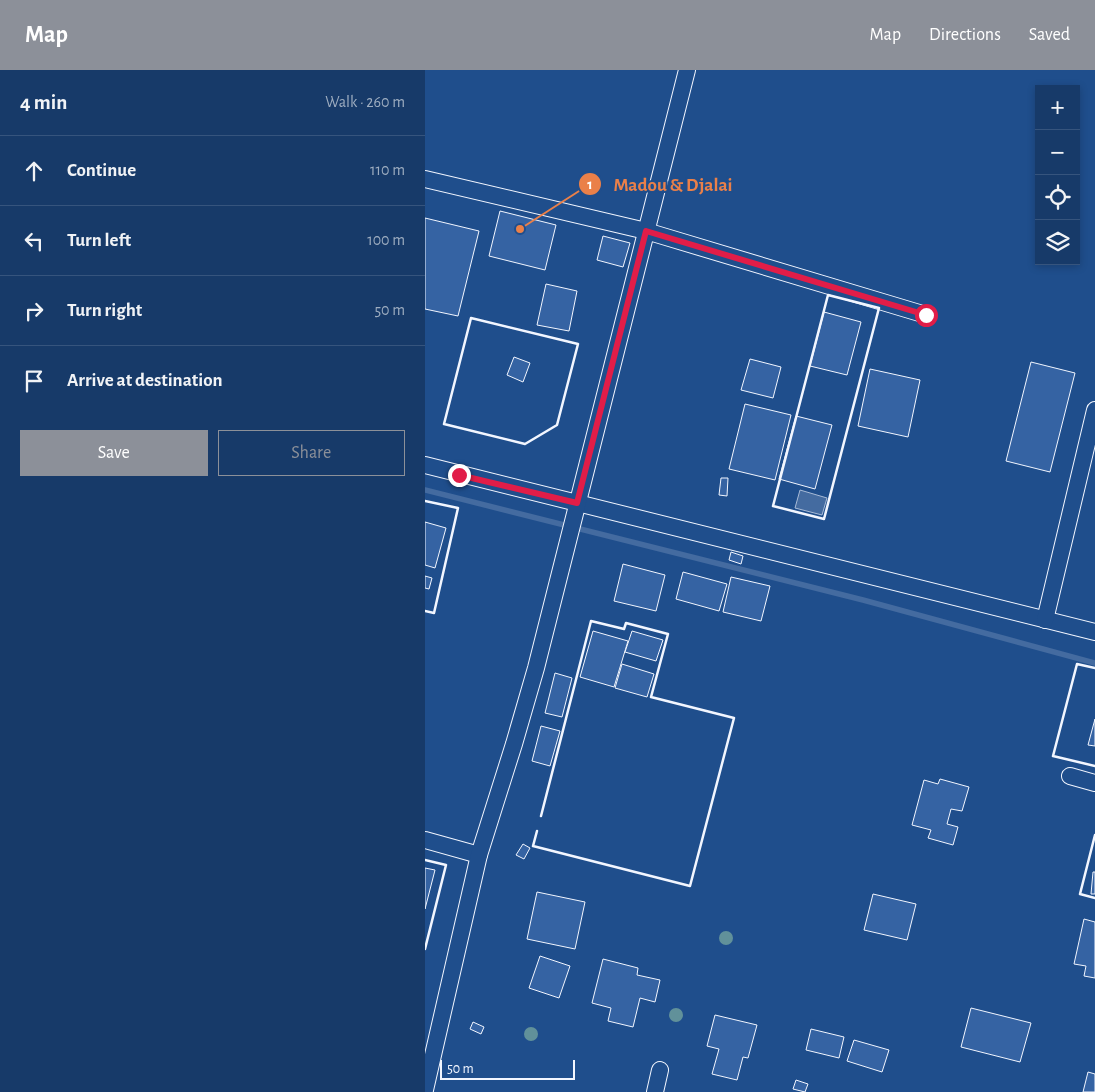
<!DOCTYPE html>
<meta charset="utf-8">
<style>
:root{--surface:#173a69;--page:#244571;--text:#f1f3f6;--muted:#9eadc0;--line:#36547d;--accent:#8c9099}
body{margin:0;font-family:"Alegreya Sans",sans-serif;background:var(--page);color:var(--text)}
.controls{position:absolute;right:15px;top:15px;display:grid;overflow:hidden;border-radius:0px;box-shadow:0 2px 8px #0003}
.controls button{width:45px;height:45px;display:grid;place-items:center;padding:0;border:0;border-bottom:1px solid var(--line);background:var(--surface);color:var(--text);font:25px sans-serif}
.scale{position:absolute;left:15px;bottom:12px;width:135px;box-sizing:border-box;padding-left:5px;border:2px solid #f2f6ff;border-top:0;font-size:14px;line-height:18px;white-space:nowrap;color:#f2f6ff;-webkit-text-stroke:4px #1f4e8c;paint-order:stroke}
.stop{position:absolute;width:15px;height:15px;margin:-11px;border:4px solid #e11d48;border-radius:50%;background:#fff}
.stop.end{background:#e11d48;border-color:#fff;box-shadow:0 1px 5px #0008}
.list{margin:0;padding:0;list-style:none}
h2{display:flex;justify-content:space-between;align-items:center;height:65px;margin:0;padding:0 20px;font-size:21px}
h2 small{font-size:16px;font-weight:400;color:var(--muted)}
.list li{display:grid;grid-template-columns:32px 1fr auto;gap:15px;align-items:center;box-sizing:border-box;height:70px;padding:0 20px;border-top:1px solid var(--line)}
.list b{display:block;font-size:19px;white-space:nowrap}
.list em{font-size:16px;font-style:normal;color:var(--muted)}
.actions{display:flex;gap:10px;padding:15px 20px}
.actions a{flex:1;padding:11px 0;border:1px solid var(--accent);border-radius:0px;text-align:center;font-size:18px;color:var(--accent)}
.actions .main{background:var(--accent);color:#fff}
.icon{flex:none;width:28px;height:28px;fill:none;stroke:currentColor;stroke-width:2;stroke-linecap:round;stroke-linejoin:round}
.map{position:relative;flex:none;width:670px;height:1022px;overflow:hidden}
header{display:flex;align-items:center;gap:30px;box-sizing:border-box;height:70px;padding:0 25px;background:var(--accent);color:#fff}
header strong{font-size:24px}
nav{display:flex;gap:28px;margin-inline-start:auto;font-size:18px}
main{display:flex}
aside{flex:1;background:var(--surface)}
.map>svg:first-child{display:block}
.water{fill:#446ba0;stroke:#a8bbd7}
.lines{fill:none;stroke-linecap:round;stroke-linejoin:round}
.stream{stroke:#446ba0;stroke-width:5.5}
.building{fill:#3563a3;stroke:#f2f6ff}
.minor-casing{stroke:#f2f6ff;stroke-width:18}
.minor{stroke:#1f4e8c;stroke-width:16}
.wall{stroke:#f2f6ff;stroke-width:2.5}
.tree{fill:#61919a}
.route{stroke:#e11d48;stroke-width:6}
.leader{fill:none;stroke:#ea8049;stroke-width:2}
.callout-dot{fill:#ea8049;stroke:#1f4e8c;stroke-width:2}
.mark-label{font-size:15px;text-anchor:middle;font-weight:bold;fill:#fff}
.callout-label{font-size:19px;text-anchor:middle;font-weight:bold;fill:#ea8049;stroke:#1f4e8c;stroke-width:4;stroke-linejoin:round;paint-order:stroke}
</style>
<header>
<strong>Map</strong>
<nav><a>Map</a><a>Directions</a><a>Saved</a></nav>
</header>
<main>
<aside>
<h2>4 min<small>Walk · 260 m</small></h2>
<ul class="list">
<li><svg class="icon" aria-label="ahead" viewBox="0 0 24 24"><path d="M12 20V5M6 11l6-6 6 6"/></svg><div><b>Continue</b></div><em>110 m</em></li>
<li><svg class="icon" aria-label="left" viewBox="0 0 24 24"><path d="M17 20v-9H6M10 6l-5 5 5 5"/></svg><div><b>Turn left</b></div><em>100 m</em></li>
<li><svg class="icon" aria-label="right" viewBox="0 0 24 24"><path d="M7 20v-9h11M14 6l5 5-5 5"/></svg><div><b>Turn right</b></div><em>50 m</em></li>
<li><svg class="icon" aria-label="arrive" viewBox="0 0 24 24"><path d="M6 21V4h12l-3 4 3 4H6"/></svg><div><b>Arrive at destination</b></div></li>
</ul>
<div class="actions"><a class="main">Save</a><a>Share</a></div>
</aside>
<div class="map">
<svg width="670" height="1022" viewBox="0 0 670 1022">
<rect width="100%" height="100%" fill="#1f4e8c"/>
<path class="water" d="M375,420l27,8 -5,17 -27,-7z"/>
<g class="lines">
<path class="stream" d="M0,420l438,110 232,63"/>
</g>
<g class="building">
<path d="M75,141l56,14 -11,45 -56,-14z"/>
<path d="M0,148l54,13 -21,85 -33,-7z"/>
<path d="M178,166l27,7 -7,24 -26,-7z"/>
<path d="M121,214l31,7 -8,40 -32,-6z"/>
<path d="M399,242l37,10 -14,53 -37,-9z"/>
<path d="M89,287l16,6 -7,19 -16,-7z"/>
<path d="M325,289l31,8 -8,31 -32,-8z"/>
<path d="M606,292l44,11 -25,99 -44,-11z"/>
<path d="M445,299l50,11 -12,57 -50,-11z"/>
<path d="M320,334l46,11 -16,65 -46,-11z"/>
<path d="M371,346l36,9 -17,64 -36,-10z"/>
<path d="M296,408h7l-1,18 -8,-1z"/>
<path d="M0,452l21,6 -11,40 -10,-3z"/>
<path d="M306,482l12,4 -2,8 -12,-4z"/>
<path d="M198,494l42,11 -9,36 -42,-10z"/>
<path d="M258,502l44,12 -8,27 -43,-12z"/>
<path d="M0,506l7,2 -3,11 -4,-1z"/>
<path d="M306,507l39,9 -9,35 -38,-9z"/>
<path d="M168,561l35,10 -14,46 -34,-10z"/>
<path d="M207,561l31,9 -7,21 -31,-9z"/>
<path d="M197,594l32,10 -7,23 -32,-9z"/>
<path d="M130,603l17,5 -10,39 -17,-4z"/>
<path d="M670,649v27l-7,-1z"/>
<path d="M116,656l19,5 -10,35 -18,-5z"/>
<path d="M515,709l29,8 -7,24 -11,-2 -4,15 11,3 -5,18 -25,-7 3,-8 -19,-5 12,-45 14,4z"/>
<path d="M98,774l7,4 -6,11 -8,-4z"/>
<path d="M0,798l10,2 -10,39z"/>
<path d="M668,802h2v22h-4z"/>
<path d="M112,822l48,10 -10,47 -48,-10z"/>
<path d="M448,824l43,10 -9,36 -43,-10z"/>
<path d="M659,849l11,3v56l-11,-2 2,-10 -12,-2z"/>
<path d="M115,886l30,10 -11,32 -30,-10z"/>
<path d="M178,889l35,9 -1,7 23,5 -5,22 -15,-4 -7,29 -25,-6 3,-13 -19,-5z"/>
<path d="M546,938l60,15 -11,39 -59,-15z"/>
<path d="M290,945l42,10 -9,33 -5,-1 -6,23 -25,-6 7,-25 -12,-3z"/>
<path d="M48,952l11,5 -3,7 -11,-5z"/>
<path d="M386,959l33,8 -5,21 -33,-8z"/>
<path d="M429,970l35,10 -7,22 -35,-11z"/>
<path d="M663,1002l7,2v18h-12z"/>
<path d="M371,1010l12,4 -3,8 -12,-3z"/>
</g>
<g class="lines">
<g class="minor-casing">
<g id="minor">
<path d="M0,109l221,52 280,84"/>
<path d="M0,395l670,167"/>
<path d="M620,550l50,-210"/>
<path d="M645,706l25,7"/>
<path d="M0,770l54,15"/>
<path d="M0,1020l54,-235 35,-111 22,-76 151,-598"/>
<path d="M230,1022l5,-22"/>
</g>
</g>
<use href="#minor" class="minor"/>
<g class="wall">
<path d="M403,225l51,13 -55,211 -51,-13z"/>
<path d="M46,248l107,26 -21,81 -32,19 -81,-20z"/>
<path d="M0,431l33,7 -24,105 -9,-2"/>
<path d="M670,598l-18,-4 -24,92 42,10"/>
<path d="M112,761l-4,15 157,40 44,-168 -83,-21 17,-63 -42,-11 -2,6 -33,-8 -50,195"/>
<path d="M670,765l-15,59 15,4"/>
<path d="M0,790l21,5 -21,84"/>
</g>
</g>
<g class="tree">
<circle cx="301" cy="868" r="7"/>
<circle cx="251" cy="945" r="7"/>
<circle cx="106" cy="964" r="7"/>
</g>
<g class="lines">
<path class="route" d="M34,405l118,28 69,-272 280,84"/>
</g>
<path class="leader" d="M95 159L165 114"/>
<g class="callout-dot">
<circle cx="95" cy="159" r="5"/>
<circle cx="165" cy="114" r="12"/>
</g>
<g class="mark-label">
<text x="165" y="119">1</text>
</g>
<g class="callout-label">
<text x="248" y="121">Madou &amp; Djalai</text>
</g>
</svg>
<div class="controls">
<button>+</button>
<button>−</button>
<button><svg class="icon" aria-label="locate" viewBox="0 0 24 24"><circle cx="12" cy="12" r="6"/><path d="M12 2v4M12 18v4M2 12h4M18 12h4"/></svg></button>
<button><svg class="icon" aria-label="layers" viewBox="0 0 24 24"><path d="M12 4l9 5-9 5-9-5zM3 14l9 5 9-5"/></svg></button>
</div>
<div class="scale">50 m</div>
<div class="stop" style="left:501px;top:245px"></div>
<div class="stop end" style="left:34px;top:405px"></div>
</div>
</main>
